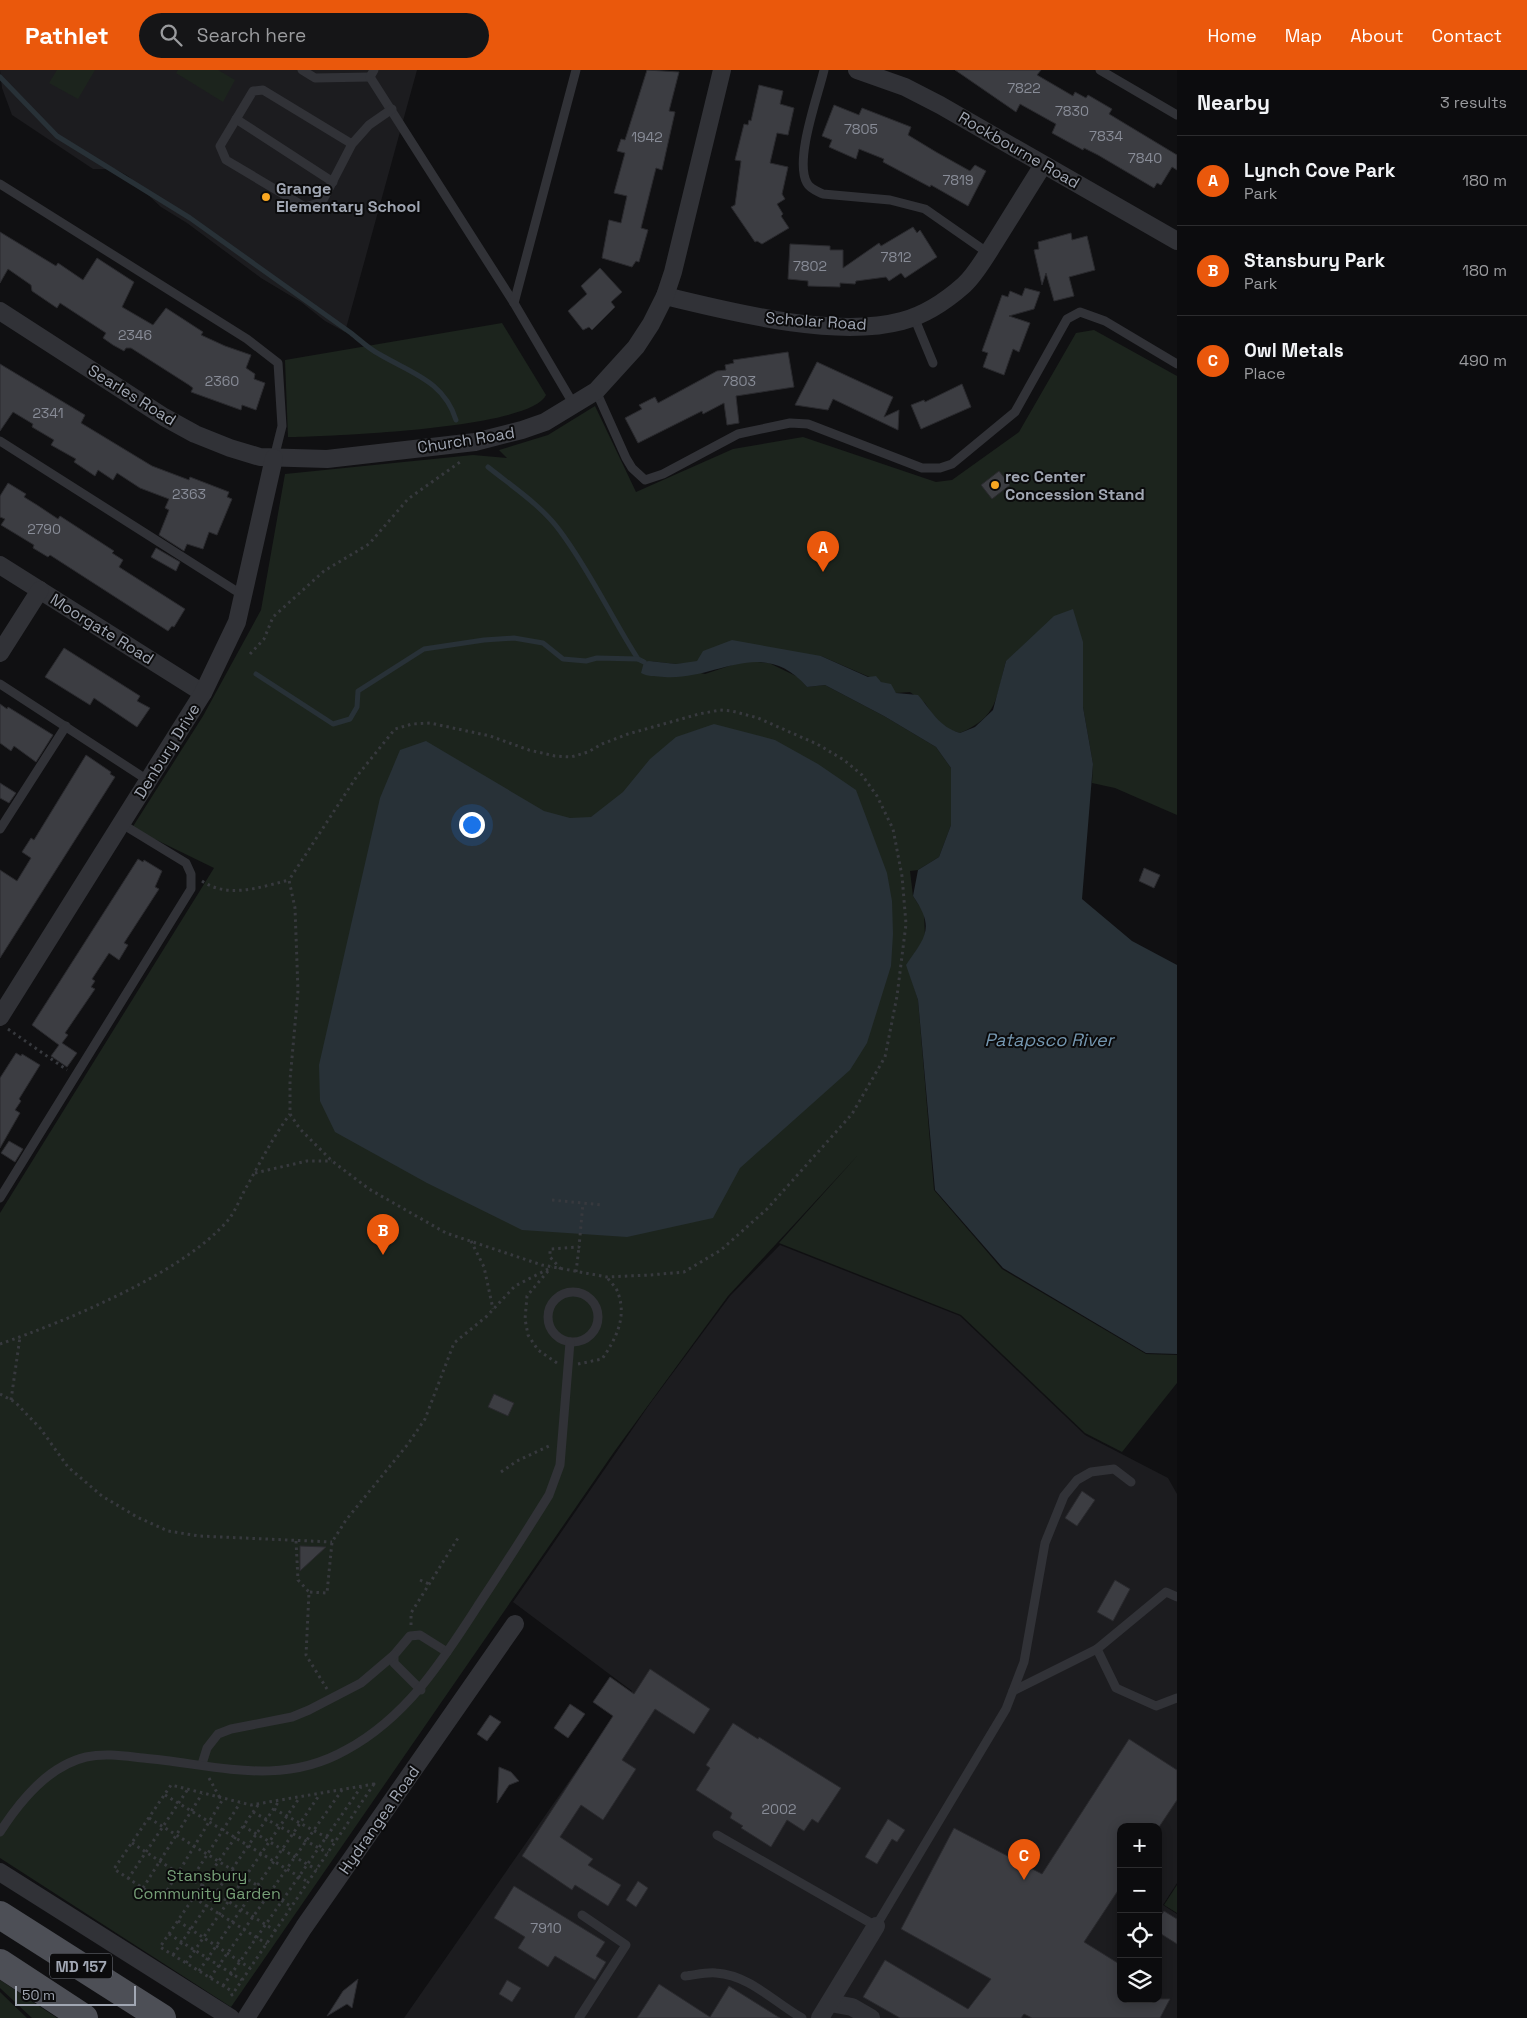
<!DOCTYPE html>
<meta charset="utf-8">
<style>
:root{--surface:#0c0c0e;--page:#151517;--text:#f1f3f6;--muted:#9a9b9e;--line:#2c2c2e;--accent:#ea580c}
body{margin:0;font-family:"Space Grotesk",sans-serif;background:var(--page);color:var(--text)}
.controls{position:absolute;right:15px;bottom:15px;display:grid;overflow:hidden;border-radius:10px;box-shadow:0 2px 12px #0003}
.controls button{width:45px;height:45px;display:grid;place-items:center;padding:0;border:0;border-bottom:1px solid var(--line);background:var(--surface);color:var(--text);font:25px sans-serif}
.scale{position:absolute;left:15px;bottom:12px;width:121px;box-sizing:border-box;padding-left:5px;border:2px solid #a1a7b3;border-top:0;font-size:14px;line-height:18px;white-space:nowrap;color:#a1a7b3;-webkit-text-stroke:4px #0b0b0c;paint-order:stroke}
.you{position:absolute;left:471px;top:754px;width:18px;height:18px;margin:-12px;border:4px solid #fff;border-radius:50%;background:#1a73e8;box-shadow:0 0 0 8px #1a73e833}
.badge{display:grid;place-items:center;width:32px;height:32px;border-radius:50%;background:var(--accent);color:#fff;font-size:16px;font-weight:700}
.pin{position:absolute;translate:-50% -41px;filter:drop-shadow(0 1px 2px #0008)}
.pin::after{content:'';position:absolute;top:26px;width:18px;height:15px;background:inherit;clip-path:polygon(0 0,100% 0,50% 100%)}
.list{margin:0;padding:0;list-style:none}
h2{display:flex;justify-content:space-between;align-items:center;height:65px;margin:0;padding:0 20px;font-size:21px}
h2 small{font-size:16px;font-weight:400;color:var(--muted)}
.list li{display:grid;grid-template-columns:32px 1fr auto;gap:15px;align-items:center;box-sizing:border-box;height:90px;padding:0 20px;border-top:1px solid var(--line)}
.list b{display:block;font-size:19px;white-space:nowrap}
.list p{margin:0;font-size:16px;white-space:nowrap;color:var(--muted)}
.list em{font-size:16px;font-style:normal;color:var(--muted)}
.icon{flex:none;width:28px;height:28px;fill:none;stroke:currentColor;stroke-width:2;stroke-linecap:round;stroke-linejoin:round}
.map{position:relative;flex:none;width:1177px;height:1948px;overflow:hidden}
header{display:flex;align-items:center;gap:30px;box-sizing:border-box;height:70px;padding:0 25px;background:var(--accent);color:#fff}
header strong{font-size:24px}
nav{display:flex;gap:28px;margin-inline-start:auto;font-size:18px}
.search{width:350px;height:45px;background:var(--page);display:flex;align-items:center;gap:12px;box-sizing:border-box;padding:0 18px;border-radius:28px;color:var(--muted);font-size:19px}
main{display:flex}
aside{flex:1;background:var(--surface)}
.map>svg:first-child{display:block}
.built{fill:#1c1c1f;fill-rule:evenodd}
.green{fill:#1c241d}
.water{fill:#283137}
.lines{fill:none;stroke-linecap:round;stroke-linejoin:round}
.stream{stroke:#283137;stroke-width:5}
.building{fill:#3c3d42;stroke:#2a2a2e}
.path{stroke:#37393e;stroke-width:3;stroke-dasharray:2.5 4;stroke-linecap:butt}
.service{stroke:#313237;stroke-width:9}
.minor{stroke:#313237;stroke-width:18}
.primary{stroke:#4d4f56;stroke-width:28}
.poi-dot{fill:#f9a721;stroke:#0b0b0c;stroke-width:2}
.labels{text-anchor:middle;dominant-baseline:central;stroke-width:4;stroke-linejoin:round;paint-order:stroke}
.number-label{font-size:14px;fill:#888c97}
.shield{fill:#0b0b0c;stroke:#747881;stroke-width:1}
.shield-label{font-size:15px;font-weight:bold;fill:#a1a7b3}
.street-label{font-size:16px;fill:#a1a7b3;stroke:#0b0b0c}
.poi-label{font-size:16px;font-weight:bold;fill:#a1a7b3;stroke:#0b0b0c;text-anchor:start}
.park-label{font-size:16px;fill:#769f77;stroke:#0b0b0c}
.water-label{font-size:18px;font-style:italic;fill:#7597b0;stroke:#0b0b0c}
</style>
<header>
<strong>Pathlet</strong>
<div class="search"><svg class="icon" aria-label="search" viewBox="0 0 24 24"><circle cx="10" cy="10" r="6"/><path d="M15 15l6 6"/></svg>Search here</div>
<nav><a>Home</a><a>Map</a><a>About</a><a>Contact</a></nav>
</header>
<main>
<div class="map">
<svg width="1177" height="1948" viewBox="0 0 1177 1948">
<rect width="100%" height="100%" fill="#101012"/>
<g class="built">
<path d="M0,0h417l-72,262 -20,-11 -24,-19 -40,-24 -74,-55 -26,-16 -33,-31 -13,-7h-22l-81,-54 -10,-27z"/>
<path d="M780,1175l180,71 125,119 83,43 9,16v389l-14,22 14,9v104h-773l228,-327 -119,-89 136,-197 81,-109zM1121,1757h37v172h-37z"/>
</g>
<g class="green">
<path d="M57,0h38l-17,29 -29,-16z"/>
<path d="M178,0h40l17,10 -12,22 -47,-29z"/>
<path d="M502,253l44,72c-16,34 -217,41 -258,42l-3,-77z"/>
<path d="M1094,260l83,46v439l-62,-27 -23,-5 1,-19 -10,-57v-65l-77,19c-10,37 -8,56 -46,72l-11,-3 -15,-13 -9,-14 -15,-11 -14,1 -15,-11 -60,-26 -145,8 -27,-3 56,13 39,-13 25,2 29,14 9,10 18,-2 59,31 52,31 15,21v57l-12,32 -21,13 -8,1 3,25 11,17 1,24 -18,28 11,35 16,190 68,79 144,85 31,1v28l-55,69 -37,-19 -124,-118 -182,-72 80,-89 -131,142 -114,156 -383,555 -231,-149v-645l214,-345 -82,-40 71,-112 58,-106 24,-136 188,-19 34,3 -8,-8 49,-15 47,-29 41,86 97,-43 70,-12 133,45 16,-2 67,-48 57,-99z"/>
<path d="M1177,1815v28l-13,-8z"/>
<path d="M0,1910l57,38h-25l-32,-30z"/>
<path d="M0,1922l27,26h-27z"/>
</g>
<g class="water">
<path d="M1073,539l10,33v65l10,57 -11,135 50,42 45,24v389l-31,-1 -143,-85 -68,-78 -17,-190 -12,-35c20,-29 29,-37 7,-69l5,-26 21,-13 12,-32v-57l-15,-21 -52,-31 -59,-31 -18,2c-45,-52 -90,-6 -143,-10 -7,-1 -16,0 -23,-4l3,-11 5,-1 27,3 21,-3 6,-10 29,-11 89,16 47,21 8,-1 5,6 10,2 5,9 22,2c13,15 21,32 42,38l15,-6 18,-17 13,-49 48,-45z"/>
<path d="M714,654l61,16 43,24 38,26 31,83 5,28 1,33 -2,32 -24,77 -17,27 -110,98 -27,50 -86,19 -105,-7 -95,-47 -92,-51 -15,-31 -1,-36 61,-267 20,-48 26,-9 118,70 26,7 21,-1 32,-25 27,-33 26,-22z"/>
</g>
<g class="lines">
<g class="stream">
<path d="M0,7l57,59 133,82 161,115c9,7 18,16 28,21 32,19 65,27 77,66"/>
<path d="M488,397c25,20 54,39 72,64 30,40 51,86 78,128l6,3"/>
<path d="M256,604l77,50 17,-5 7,-12 1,-16 66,-42 60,-9 30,-2 29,5 20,16 23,2 11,-3 41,1"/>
</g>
</g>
<g class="building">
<path d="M647,0l32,2 -10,39 6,1 -9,40 -4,18 -6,-2 -15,60 7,2 -9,32 -3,-1 -4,6 -30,-9 7,-38 12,3 6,-27 -13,-3 11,-40 -8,-2 4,-12 4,1z"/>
<path d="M955,0h86l-4,5 36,21 2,-4 11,6 2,-3 24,14 -3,5 68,41v15l-5,-3 -11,18 -4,-2 -3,5 -56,-33 -14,-7 -1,2 -31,-17 4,-9 -36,-20 -4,8z"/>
<path d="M759,15l24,6 -3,13 14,4 -6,27 -11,-2 -7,30 18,4 -6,27 3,5 -8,5 6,10 -2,2 8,12 -27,16 -5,-3 -2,1 -24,-35 4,-2 6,-44 -6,-1 9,-36 4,1 1,-5 2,1z"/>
<path d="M834,35l25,10 3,-7 49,19 -3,8 28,17 34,19 5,-6 11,6 -18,35 -37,-21 -1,2 -47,-25 1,-3 -25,-10 -3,10 -27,-12 3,-7 -10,-4z"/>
<path d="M913,157l4,6 3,-3 17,27 -32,21 -4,-5 -12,8 -3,-4 -30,4 -1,3 -15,-1v4l-32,-1v-5l-20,-2 2,-35 40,2v4h13v18l36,-25 2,3z"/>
<path d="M0,162l56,34 2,-3 25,17 14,-22 37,24 -12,25 31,18 13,-17 37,24 -2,3 24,11 26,9 -5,13 9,6 -1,5 11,4 -9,27 -14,-5 -1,5 -50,-18 2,-4 -4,-3 -58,-37h-5l-2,3 -11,-6 -10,-7 3,-5 -46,-30 -3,5 -25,-17 -1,-6 -23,-16 -8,14z"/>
<path d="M1071,163l1,7 15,-4 8,34 -26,7 5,19 -20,5 -8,-28 -4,12 -8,-35 5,-1 -1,-7z"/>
<path d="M600,198l22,24 -11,10 4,5 -23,23 -3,-3 -6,3 -15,-19 19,-17 -6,-8z"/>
<path d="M1025,218l15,4 -6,17 -25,7 21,7 -11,29 -6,-3 -9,26 -21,-8 5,-14 -6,-2 20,-56 6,2 2,-6 12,5z"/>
<path d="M788,282l6,35 -58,9 3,27 -12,2 -3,-22 -21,11 -1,-3 -64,32 -13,-25 17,-9 -3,-4 16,-8 3,6 59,-32 9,-1 -1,-5 9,-2 -1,-3z"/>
<path d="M817,292l76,35 -9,20 15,-7 -1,20 -65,-31 -5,11 -33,-5z"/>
<path d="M0,294l85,51 -4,8 71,43 37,14 1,-3 39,15 -2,5 5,2 -15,36 -8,-3 -6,17 -16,-5 -3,7 -25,-16 10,-25 -4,-2 4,-9 -29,-11 -23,-15 -4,7 -15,-10 -3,6 -21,-14 2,-3 -25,-14 3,-5 -22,-13 1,-3 -20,-12 -13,19z"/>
<path d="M962,314l9,23 -50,22 -10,-24 13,-5 1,2z"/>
<path d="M999,401l11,14 -18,14 -11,-14z"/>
<path d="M8,413l18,11 -2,3 13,8 21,14 2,-3 54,35 -2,2 11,7 -4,7 66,42 -11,18 -2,-1 -4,5 -118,-76 -2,2 -15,-9 1,-3 -33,-20 4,-6 -5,-2v-21z"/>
<path d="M156,478l24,14 -4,9 -25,-14z"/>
<path d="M64,578l76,48 -3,5 13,7 -13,19 -43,-29 -4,7 -45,-28z"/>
<path d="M0,634l7,5 1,-2 45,28 -17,27 -22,-16 -3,5 -11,-8z"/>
<path d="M86,685l25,17 -1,2 5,3 -115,181v-88l17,11 14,-23 -9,-6 9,-14 3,2z"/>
<path d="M0,713l16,10 -7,10 -9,-5z"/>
<path d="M138,789l5,3 1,-2 18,11 -7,16 4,2 -35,54 4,2 -9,15 -10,-7 -17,26 3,2 -4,6 4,2 -30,44 3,2 -6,8 15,10 -10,14 -16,-11 8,-11 -27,-20z"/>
<path d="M1144,798l16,7 -6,13 -15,-7z"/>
<path d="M16,983l5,3 1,-2 18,11 -21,34 2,2 -6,9 5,3 -20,35v-70z"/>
<path d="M9,1071l14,8 -8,13 -14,-9z"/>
<path d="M494,1324l20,9 -6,13 -20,-9z"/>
<path d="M1082,1421l13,9 -18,26 -12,-8z"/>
<path d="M300,1476l26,1 -26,24z"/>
<path d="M1115,1510l15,9 -17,32 -16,-9z"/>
<path d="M650,1599l60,40 -16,25 -39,-25 -33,51 14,9 -33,51 -22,-15 -21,32 33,22 -5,6 33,20 -13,21 -33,-21 -3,5 -50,-34 91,-140 -20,-14 17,-25 24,17z"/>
<path d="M570,1634l15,10 -17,24 -14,-10z"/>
<path d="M490,1645l11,7 -14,19 -10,-7z"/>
<path d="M733,1653l25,16 1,-2 82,51 -23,35 -6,-4 -8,12 -17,-11 -16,27 -30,-19 2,-2 -13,-8 2,-5 -36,-23 14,-22 -4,-3z"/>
<path d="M1129,1669l48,31v30l-18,27h-38v59l-37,56 37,23v34h49l-10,19h-128l-8,-4 -3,4h-121l-37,-21 22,-37 83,49 23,-30 -90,-50 53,-101 88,46z"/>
<path d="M499,1697l12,5 8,9 -10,4 -12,18z"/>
<path d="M888,1749l17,11 -8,12 -5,-3 -15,25 -12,-7z"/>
<path d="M638,1811l10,7 -12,19 -10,-7z"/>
<path d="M514,1816l91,56 -9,14 10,6 -11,18 -40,-24 -7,11 -30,-19 7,-11 -31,-19z"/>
<path d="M1164,1841l13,8v25l-19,-12v-12z"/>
<path d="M358,1909l-6,29 -5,-4 -20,12 16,-25z"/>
<path d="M507,1910l14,8 -9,14 -13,-8z"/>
<path d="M659,1914l51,33 19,-31 51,32h-143z"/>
</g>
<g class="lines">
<g class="path">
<path d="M250,584l14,-15 9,-22 51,-46 45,-27 39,-45 52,-37"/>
<path d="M202,811c26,18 59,6 87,-1l6,28 3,83 -8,89v34l10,15 32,32 37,28 77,44 96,32 65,12 43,-2 34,-3 37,-22 46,-41 85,-95 33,-57 12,-61 9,-72 -4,-48 -9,-47 -16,-33 -15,-21 -18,-15 -27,-16 -59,-26 -26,-7 -12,-1 -21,4 -71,20 -26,10 -14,8 -17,5 -16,-1 -26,-6 -39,-14 -60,-13 -18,1 -17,5 -38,47 -68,104"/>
<path d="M8,959l59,41"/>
<path d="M255,1103l52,-12h25"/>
<path d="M552,1130l51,5"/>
<path d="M471,1171l13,26 9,42"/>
<path d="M561,1199l-11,-12v-8l29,-2 4,-44"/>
<path d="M548,1201l-21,25 -2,23 3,16 10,15 19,13"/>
<path d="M576,1202l3,-25"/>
<path d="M0,1274c66,-23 184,-71 229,-125 7,-9 12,-23 18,-33 14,-25 26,-49 43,-72"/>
<path d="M578,1294l24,-5c14,-20 25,-42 16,-66 -1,-5 -8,-11 -11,-16"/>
<path d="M0,1324l15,8 25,26 28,39 34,29 35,21 31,14 31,5 133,6"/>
<path d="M11,1330l9,-63"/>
<path d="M501,1402l16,-11 32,-15"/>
<path d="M296,1471l2,39 11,12"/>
<path d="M420,1510l9,4"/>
<path d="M411,1555v-12l47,-75 3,-1"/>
<path d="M327,1619l-21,-34 3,-63 18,1 5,-51 14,-22 62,-76 17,-25 29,-76 33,-27 28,-30 37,-19"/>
<path d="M209,1708l11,20"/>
<path d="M374,1714l-142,211 -2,-5 -70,-43 42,-62 -24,-12 -17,27 -47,-31 57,-84 80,20z"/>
<path d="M165,1725l143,87"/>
<path d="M258,1735l-56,80 74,46"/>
<path d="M274,1739l61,33"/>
<path d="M253,1742l75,41"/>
<path d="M149,1748l143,89"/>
<path d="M243,1756l74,44"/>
<path d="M132,1773l46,30 45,-74"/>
<path d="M128,1809l60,-90"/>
<path d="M191,1810l49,-77"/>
<path d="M143,1818l59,-94"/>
<path d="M194,1828l73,46"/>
<path d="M178,1851l72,47"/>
<path d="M169,1864l73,46"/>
<path d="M173,1885l106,-154"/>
<path d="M186,1893l114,-166"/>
<path d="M199,1901l121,-177"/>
<path d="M210,1908l132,-188"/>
<path d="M223,1916l138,-199"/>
</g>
<g class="service">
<path d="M302,0l13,8 55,-1"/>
<path d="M374,0l-4,7 144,226 60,102"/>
<path d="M824,0c-6,26 -30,90 -17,113 3,6 10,8 16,11l67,6 35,9 63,44"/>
<path d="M1100,0l77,45"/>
<path d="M236,49l97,63"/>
<path d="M352,74l-89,-54 -10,1 -33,55 6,14 79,47 17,-5 30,-58 17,-19 23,-16"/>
<path d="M0,114l247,155 31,24 4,63 -8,32"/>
<path d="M514,233l62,-233"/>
<path d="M914,247l19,46"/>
<path d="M596,321l30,67 6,10 13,12 18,-6 75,-40 52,-11 18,1 114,44h18l12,-4 63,-52 52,-93 13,-7 25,9 72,43"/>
<path d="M0,371l244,155"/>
<path d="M0,614l149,97"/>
<path d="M0,759l66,-103"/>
<path d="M0,1128l191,-309v-15l-5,-11 -64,-39"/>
<circle cx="573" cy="1247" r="25"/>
<path d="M1097,1579l19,39 40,18 21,-8"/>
<path d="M421,1620l-27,-27v-8l16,-19 10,-1 27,17"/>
<path d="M1013,1621l84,-42 69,-57 11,5"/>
<path d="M202,1694l5,-16 11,-14 13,-5 61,-12 17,-7 52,-27 33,-28"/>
<path d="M0,1762c20,-31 48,-66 86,-75 19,-4 38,-1 57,1 71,6 136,30 203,-8 61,-33 97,-90 133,-146 24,-36 47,-72 70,-109l11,-30 10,-123"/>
<path d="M717,1765l159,91 130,-217 18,-47 21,-119 19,-47 13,-16 14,-8 23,-3 17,13"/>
<path d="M685,1906c10,-1 21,-4 31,-3 33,2 58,29 86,45"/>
<path d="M579,1948l47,-73 -44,-30"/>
</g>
<g class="minor">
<path d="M857,0l48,17 35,18 237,136"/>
<path d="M665,226c67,16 170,43 237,25 23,-6 44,-20 62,-36 12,-11 22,-29 31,-43 16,-26 32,-51 48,-77"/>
<path d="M0,241l164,106 31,17 35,14 30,9 67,2 148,-17 47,-12 23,-8 51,-31 40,-44 15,-23 14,-28 8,-24 49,-202"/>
<path d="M0,495l203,128"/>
<path d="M0,583l40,-63"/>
<path d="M0,947l203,-324 34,-71 37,-164"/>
<path d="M0,1802l231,146"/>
<path d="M830,1933l22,4 19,11"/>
<path d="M246,1948l58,-91 211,-303"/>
<path d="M820,1948l56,-92"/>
</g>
<g class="primary">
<path d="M0,1845l162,103"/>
<path d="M0,1893l84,55"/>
</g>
</g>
<g class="poi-dot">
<circle cx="266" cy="127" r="5"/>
<circle cx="995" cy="415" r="5"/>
</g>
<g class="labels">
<g class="number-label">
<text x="1024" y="18">7822</text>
<text x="1072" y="41">7830</text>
<text x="861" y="59">7805</text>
<text x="1106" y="66">7834</text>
<text x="647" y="67">1942</text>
<text x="1145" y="88">7840</text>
<text x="958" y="110">7819</text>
<text x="896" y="187">7812</text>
<text x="810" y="196">7802</text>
<text x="135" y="265">2346</text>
<text x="222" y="311">2360</text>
<text x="739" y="311">7803</text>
<text x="48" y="343">2341</text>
<text x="189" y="424">2363</text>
<text x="44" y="459">2790</text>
<text x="779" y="1739">2002</text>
<text x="546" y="1858">7910</text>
</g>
<rect class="shield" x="50" y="1883.5" width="62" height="25" rx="4"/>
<g class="shield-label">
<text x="81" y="1896">MD 157</text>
</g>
<g class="street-label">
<text transform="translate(1019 80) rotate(30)">Rockbourne Road</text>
<text transform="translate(816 251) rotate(4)">Scholar Road</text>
<text transform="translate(132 325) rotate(32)">Searles Road</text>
<text transform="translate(466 370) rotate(-9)">Church Road</text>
<text transform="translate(102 559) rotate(32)">Moorgate Road</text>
<text transform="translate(167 681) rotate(-58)">Denbury Drive</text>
<text transform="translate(379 1750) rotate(-55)">Hydrangea Road</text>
</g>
<g class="poi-label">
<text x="276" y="118">Grange<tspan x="276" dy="18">Elementary School</tspan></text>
<text x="1005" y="406">rec Center<tspan x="1005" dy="18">Concession Stand</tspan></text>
</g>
<g class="park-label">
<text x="207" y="1805">Stansbury<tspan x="207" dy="18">Community Garden</tspan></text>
</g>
<g class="water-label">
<text x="1049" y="969">Patapsco River</text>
</g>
</g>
</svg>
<div class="controls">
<button>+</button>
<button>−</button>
<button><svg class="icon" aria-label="locate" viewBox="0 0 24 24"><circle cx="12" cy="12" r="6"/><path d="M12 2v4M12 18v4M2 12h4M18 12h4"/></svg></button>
<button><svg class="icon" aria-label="layers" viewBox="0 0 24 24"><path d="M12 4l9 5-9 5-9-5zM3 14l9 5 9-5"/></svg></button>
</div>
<div class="scale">50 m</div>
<div class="you"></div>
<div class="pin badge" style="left:823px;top:502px">A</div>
<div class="pin badge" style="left:383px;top:1185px">B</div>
<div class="pin badge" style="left:1024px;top:1810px">C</div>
</div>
<aside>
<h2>Nearby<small>3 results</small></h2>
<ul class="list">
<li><span class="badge">A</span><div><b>Lynch Cove Park</b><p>Park</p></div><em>180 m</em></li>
<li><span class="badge">B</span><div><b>Stansbury Park</b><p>Park</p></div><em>180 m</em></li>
<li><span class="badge">C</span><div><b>Owl Metals</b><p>Place</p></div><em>490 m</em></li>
</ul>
</aside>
</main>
